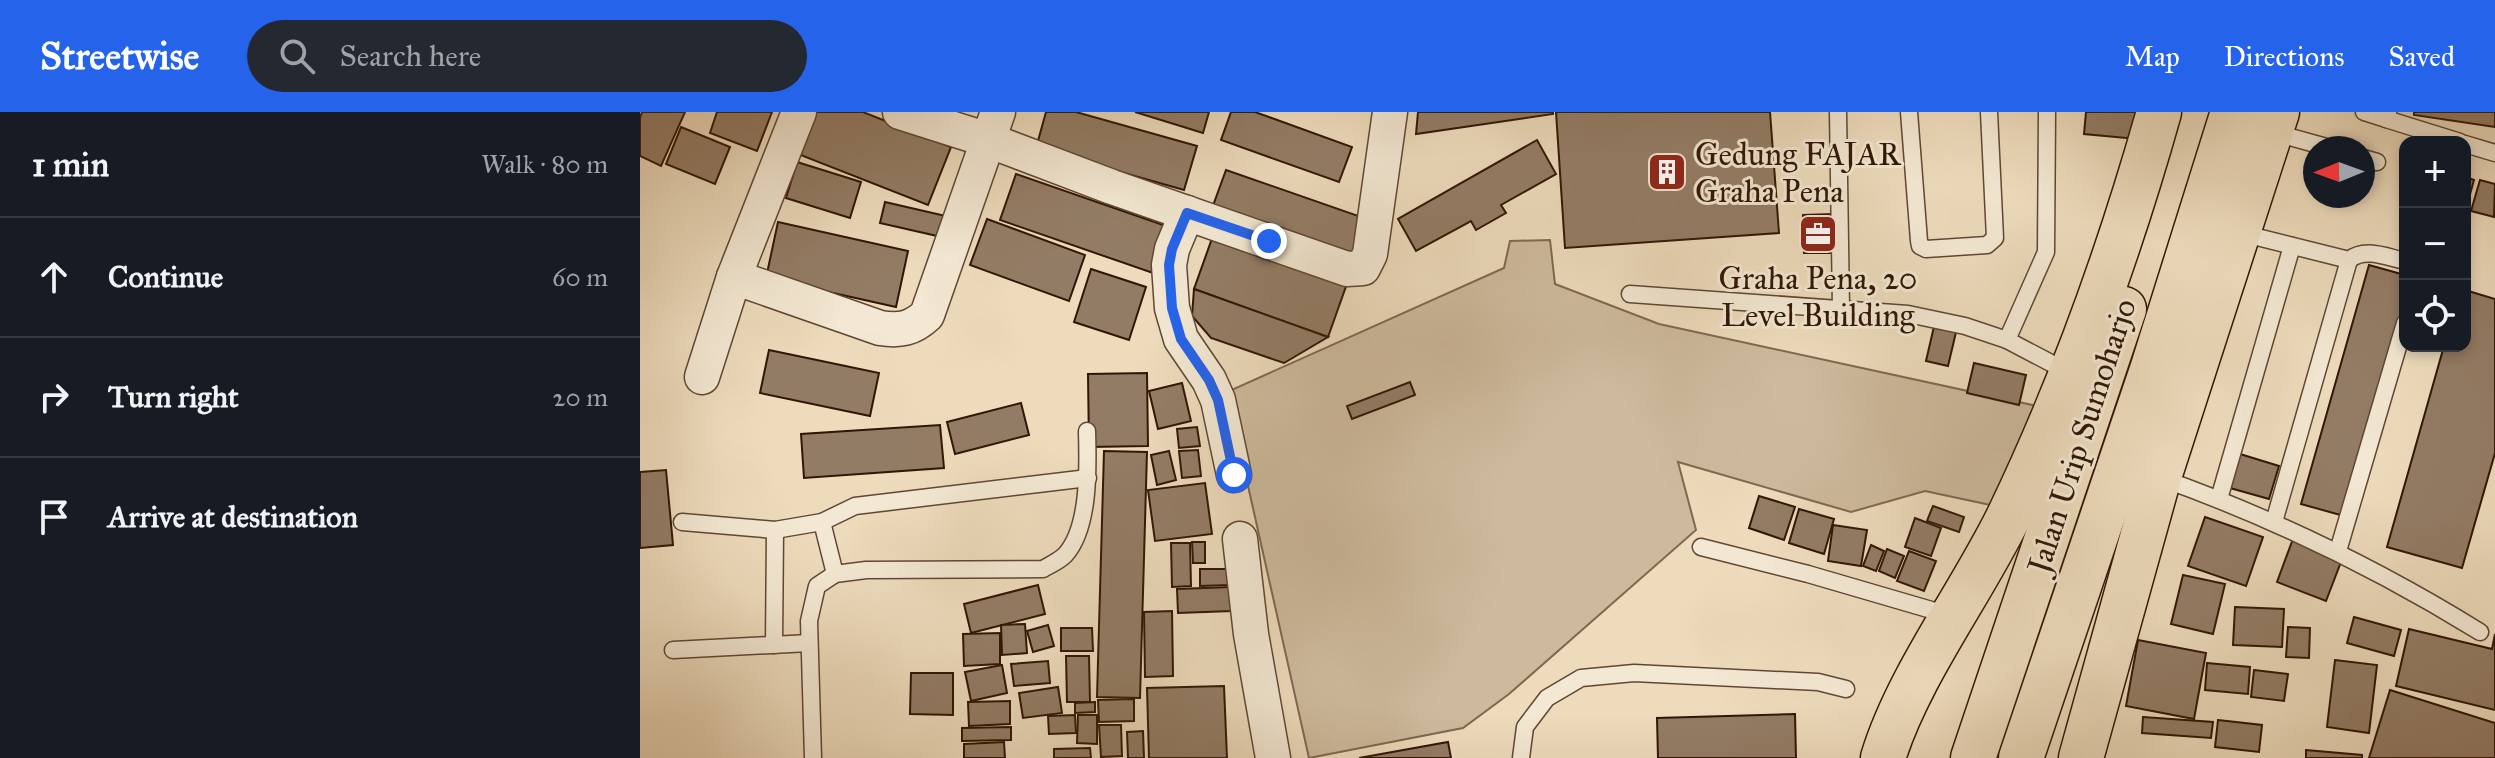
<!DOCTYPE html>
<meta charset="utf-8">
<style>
:root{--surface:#171b24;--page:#242831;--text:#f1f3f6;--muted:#9ea1a6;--line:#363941;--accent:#2563eb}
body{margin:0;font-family:"IM FELL Great Primer",serif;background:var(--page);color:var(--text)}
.controls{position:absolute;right:24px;top:24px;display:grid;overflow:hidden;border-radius:16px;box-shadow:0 4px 12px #0003}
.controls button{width:72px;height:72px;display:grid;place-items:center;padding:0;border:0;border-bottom:2px solid var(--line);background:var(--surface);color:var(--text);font:40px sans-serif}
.compass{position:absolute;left:1663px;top:24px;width:72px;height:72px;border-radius:50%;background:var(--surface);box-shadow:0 4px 12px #0003;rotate:269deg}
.stop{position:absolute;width:24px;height:24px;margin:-18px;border:6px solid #2563eb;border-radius:50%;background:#fff}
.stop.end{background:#2563eb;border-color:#fff;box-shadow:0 2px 8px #0008}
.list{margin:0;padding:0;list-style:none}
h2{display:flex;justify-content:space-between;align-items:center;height:104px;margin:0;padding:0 32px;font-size:34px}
h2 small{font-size:26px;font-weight:400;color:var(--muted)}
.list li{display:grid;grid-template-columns:52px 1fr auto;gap:24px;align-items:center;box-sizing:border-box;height:120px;padding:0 32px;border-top:2px solid var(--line)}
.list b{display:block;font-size:30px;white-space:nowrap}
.list em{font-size:26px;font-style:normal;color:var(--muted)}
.icon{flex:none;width:44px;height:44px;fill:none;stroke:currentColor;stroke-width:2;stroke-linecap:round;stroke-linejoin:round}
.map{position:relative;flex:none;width:1855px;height:646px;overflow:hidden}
header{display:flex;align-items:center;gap:48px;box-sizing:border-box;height:112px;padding:0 40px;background:var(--accent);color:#fff}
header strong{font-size:38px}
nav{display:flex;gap:44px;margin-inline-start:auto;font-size:28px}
.search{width:560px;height:72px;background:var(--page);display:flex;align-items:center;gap:20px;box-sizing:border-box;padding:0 28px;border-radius:44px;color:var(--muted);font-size:30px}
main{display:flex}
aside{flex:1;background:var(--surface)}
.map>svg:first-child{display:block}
.green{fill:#cdba9d;stroke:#7f6852;stroke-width:2}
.building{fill:#937c65;stroke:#311606;stroke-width:2}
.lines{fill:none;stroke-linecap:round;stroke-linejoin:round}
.lane-casing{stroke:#604734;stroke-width:19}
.street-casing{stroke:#604734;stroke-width:37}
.highway-casing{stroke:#311606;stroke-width:47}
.lane{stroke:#f3e8d3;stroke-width:16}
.street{stroke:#f3e8d3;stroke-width:34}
.highway{stroke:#eddbbc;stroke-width:44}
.route{stroke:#2563eb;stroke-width:10}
.labels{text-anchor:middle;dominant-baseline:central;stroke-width:6;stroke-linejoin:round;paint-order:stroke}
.poi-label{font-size:32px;fill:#311606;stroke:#f3e8d3;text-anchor:start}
.street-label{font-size:32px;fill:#311606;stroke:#f3e8d3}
</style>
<header>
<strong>Streetwise</strong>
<div class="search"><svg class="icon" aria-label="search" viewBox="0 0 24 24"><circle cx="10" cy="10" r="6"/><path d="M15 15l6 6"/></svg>Search here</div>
<nav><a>Map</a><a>Directions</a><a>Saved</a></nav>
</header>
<main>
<aside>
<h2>1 min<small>Walk · 80 m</small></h2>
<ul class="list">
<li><svg class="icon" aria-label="ahead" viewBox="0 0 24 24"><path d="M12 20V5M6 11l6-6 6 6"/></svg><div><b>Continue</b></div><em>60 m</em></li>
<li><svg class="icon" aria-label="right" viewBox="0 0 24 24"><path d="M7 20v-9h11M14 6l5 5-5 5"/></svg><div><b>Turn right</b></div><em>20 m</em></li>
<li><svg class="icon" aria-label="arrive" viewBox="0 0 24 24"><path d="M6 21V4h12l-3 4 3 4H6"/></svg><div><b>Arrive at destination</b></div></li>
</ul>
</aside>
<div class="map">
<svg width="1855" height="646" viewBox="0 0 1855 646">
<rect width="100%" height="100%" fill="#eddbbc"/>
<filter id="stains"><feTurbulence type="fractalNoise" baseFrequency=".0025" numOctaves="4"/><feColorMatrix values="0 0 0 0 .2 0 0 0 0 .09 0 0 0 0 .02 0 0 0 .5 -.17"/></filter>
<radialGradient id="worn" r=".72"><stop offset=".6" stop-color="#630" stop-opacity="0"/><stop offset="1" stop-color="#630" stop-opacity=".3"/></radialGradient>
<path class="green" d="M910,128l5,44 104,40 387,84 -46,99 -75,-16 -74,21 -173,-50 18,68 -187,164 -46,34 -154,30 -82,-366 277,-124 6,-27z"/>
<g class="building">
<path d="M2,0h43l-24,54 -21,-10v-38z"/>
<path d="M77,0h55l-15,39 -47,-18z"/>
<path d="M174,0h49l88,35 -23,58 -130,-51z"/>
<path d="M406,0h30l121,34 -13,44 -148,-42z"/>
<path d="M495,0h74l-6,21z"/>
<path d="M591,0h24l97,35 -13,35 -118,-42z"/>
<path d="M778,0h135v2l-137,20z"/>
<path d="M916,0h214l9,121 -214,15z"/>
<path d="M1446,0h54l-3,27 -53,-5z"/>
<path d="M1774,0h81v15l-81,-12z"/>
<path d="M41,15l49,20 -15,37 -49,-20z"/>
<path d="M897,28l19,34 -55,31 5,8 -30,17 -5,-9 -55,30 -18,-32z"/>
<path d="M157,50l64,20 -11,36 -64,-20z"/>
<path d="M586,58l141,49 -16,44 -141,-49z"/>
<path d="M376,62l153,53 -16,46 -153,-53z"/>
<path d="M1825,65l9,3 -8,29h-1z"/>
<path d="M1840,68l15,4 -1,33 -23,-6z"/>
<path d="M245,90l65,15 -4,21 -66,-15z"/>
<path d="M1193,102v39h-29l-1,-38z"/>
<path d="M347,107l98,36 -16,46 -99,-36z"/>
<path d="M138,110l130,29 -12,56 -130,-29z"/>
<path d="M575,118l134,48 -21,59 -134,-48z"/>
<path d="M1729,153l36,10v27l-61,214 -43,-12z"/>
<path d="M451,157l55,18 -17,53 -55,-18z"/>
<path d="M554,177l134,48 -44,26 -73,-25 -19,-22z"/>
<path d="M1825,178l30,9v154l-33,115 -75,-21 57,-201h21z"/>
<path d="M1295,210l22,6 -9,38 -22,-5z"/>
<path d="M129,238l110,23 -9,43 -110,-23z"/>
<path d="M1334,251l52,12 -7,30 -52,-12z"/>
<path d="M507,261l1,73 -59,1 -1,-73z"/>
<path d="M770,270l5,13 -63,24 -5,-13z"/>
<path d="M542,271l9,38 -33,8 -9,-38z"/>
<path d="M381,291l8,32 -74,19 -8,-32z"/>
<path d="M300,313l4,43 -140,10 -3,-44z"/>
<path d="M557,315l3,19 -21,2 -2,-19z"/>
<path d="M558,338l3,26 -19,2 -3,-27z"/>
<path d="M464,339l43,1 -7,246 -43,-1z"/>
<path d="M529,339l7,29 -19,5 -6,-30z"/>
<path d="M1600,342l39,12 -10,33 -39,-11z"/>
<path d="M26,358l7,75 -33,3v-76z"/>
<path d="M565,371l7,51 -57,7 -7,-51z"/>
<path d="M1119,384l36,11 -11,33 -35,-12z"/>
<path d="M1293,394l31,11 -5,15 -32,-11z"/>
<path d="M1159,397l35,10 -10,35 -35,-11z"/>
<path d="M1565,405l58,20 -17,49 -58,-20z"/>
<path d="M1275,406l26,10 -10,28 -26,-9z"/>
<path d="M1193,413l34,5 -6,36 -33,-5z"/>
<path d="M1654,424l50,18 -18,47 -49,-19z"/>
<path d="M552,430h13v21h-12z"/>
<path d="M531,431h19l1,43 -19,1z"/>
<path d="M1231,433l13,6 -8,20 -13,-5z"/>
<path d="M1247,437l17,7 -9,22 -16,-7z"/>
<path d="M1269,439l27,10 -12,30 -27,-10z"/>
<path d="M560,457h31v16l-31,1z"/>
<path d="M1543,463l42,9 -12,50 -42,-10z"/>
<path d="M398,473l7,29 -74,19 -7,-29z"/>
<path d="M591,475l1,24 -54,2 -1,-24z"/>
<path d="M1595,495l49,2 -2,38 -49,-2z"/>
<path d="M532,499l1,65 -28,1 -1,-65z"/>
<path d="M1714,505l47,13 -7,26 -47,-13z"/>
<path d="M385,512l2,29 -25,2 -1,-30z"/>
<path d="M408,513l6,21 -21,6 -6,-21z"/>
<path d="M1648,515l22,1 -1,30 -23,-1z"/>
<path d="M421,516h31l1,23h-32z"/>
<path d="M1769,517l83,20 3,-15v76l-99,-24z"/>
<path d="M360,521v31l-36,2 -1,-32z"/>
<path d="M1498,528l68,13 -12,66 -68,-13z"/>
<path d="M426,544h23l1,46h-23z"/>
<path d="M1695,548l42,5 -8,68 -42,-6z"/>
<path d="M408,549l2,22 -36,3 -3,-22z"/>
<path d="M1567,551l43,4 -2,27 -43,-4z"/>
<path d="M362,553l5,28 -36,8 -6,-29z"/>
<path d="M1614,558l34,4 -4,27 -33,-4z"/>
<path d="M271,561h42v42l-43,-1z"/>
<path d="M584,574l3,72h-78l-2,-70z"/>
<path d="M418,575l4,26 -39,5 -4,-25z"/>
<path d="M1750,578l105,33v35h-126z"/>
<path d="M494,587v22l-35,1 -1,-22z"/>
<path d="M370,589v23l-41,2 -1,-24z"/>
<path d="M455,590v10l-20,1v-10z"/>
<path d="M1155,602l1,44h-138l-1,-40z"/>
<path d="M435,603l1,18 -27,1 -1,-18z"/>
<path d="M438,603h19v29l-20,-1z"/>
<path d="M1503,605l70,5 -2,16 -69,-5z"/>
<path d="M1578,608l44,5 -3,27 -44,-5z"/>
<path d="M459,613h22l1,31 -21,1z"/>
<path d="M371,615v13l-49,1v-13z"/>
<path d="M503,619l1,27h-16l-1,-26z"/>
<path d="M364,630l1,16h-41v-14z"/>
<path d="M808,630l3,16h-92z"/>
<path d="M450,636l1,10h-37v-9z"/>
<path d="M1666,638l56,5v3h-56z"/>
</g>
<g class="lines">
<g class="lane-casing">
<g id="lane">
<path d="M1198,0l3,197"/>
<path d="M1269,0l10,129 1,5 6,3 61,-4 8,-7 -6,-126"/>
<path d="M1724,0l22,7 2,-7"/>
<path d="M1746,7l74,23"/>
<path d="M1632,20l58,16"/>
<path d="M1825,32l30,9"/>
<path d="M1723,46l14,4"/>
<path d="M1601,121l108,27c16,-13 37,-3 56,1"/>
<path d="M990,182l278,20 57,12 42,14 61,32"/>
<path d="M1367,228l39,-88 1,-140"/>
<path d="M1521,366c112,40 217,91 319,154"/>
<path d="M1579,387l73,-253"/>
<path d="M42,410l93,8 47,-8 33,-16 233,-28"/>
<path d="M182,410l13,52"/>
<path d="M1634,410l75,-262"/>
<path d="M1061,435l107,27 144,42"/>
<path d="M1698,439l67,-228"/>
<path d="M134,533l1,-115"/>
<path d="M33,538l136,-7"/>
<path d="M173,646l-4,-137 8,-35 18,-12 31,-4 177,-1c7,-4 16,-8 22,-14 25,-27 23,-89 22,-124"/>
<path d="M881,646l4,-31 22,-29 34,-20 53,-5 184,9 28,7"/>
</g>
</g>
<g class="street-casing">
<g id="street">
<path d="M260,0l88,28 124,47 212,74 23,8 16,-1 7,-14 20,-142"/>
<path d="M547,101l-15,36 -3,16 3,43 9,31 28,41 9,20 16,75"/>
<path d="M94,165l146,51c20,3 32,1 47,-13l71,-203"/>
<path d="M62,265l32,-100 65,-165"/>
<path d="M600,427l11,95 22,124"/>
</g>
</g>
<g class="highway-casing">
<g id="highway">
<path d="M1243,646c25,-82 88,-164 126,-242 62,-129 111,-266 150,-404"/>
<path d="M1333,646l151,-449"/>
<path d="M1381,646l132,-391 80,-255"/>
<path d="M1441,646l78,-281 118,-365"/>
</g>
</g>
<use href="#lane" class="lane"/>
<use href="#street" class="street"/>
<use href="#highway" class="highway"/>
</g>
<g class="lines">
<path class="route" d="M594,363l-16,-75 -9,-20 -28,-41 -9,-31 -3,-43 3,-16 15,-36 82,28"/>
</g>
<defs>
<g id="building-square" transform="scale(2)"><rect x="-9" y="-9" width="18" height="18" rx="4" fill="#8f2418" stroke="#f3e8d3"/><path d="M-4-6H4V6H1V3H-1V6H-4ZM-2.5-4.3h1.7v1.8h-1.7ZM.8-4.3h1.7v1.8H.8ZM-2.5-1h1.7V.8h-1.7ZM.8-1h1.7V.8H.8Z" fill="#fff"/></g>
<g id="office-square" transform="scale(2)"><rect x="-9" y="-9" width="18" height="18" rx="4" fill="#8f2418" stroke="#f3e8d3"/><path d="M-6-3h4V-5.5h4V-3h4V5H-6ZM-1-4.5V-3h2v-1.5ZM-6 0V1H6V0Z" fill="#fff"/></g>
</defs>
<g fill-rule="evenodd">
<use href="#building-square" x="1027" y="60"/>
<use href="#office-square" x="1178" y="122"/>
</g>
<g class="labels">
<g class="poi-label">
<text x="1055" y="42">Gedung FAJAR<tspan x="1055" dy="37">Graha Pena</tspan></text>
<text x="1178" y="166" text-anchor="middle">Graha Pena, 20<tspan x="1178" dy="37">Level Building</tspan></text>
</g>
<g class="street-label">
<text transform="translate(1442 324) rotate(-72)">Jalan Urip Sumoharjo</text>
</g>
</g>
<rect width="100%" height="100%" filter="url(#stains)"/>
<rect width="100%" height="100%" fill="url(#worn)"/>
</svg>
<div class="controls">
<button>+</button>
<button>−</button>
<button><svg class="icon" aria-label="locate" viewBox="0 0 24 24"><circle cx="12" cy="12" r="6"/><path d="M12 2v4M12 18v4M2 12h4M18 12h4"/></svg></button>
</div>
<svg class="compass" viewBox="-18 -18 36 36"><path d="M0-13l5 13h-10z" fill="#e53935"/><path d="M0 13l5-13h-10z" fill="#9ea1a6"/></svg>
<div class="stop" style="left:594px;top:363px"></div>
<div class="stop end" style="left:629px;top:129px"></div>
</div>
</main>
